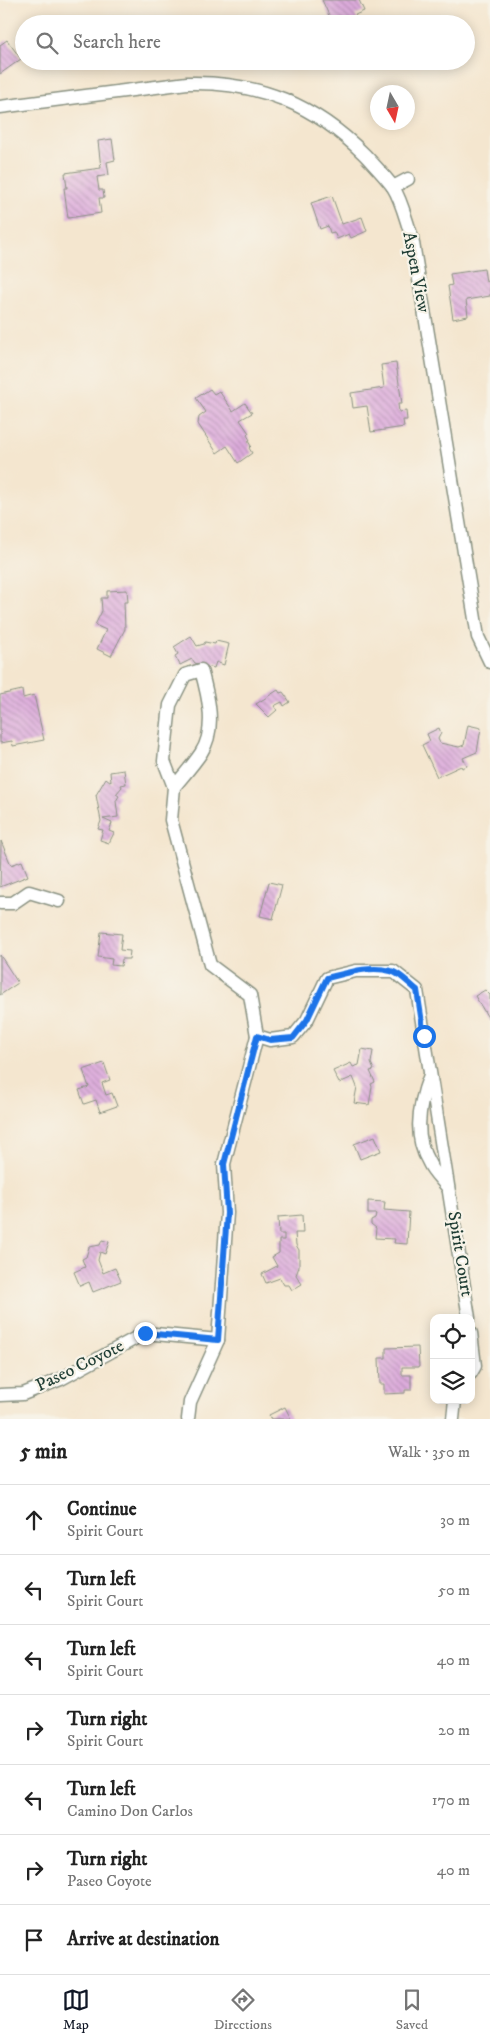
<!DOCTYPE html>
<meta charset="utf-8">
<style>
:root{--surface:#fff;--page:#f2f2f2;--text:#222;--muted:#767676;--line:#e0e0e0;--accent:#111827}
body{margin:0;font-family:"IM FELL DW Pica",serif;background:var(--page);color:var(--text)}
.controls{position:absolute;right:15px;bottom:15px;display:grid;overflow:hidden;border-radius:10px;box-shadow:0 2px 12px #0003}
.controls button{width:45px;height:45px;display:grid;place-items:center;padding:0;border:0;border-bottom:1px solid var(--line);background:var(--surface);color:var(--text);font:25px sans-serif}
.compass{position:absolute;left:370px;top:85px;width:45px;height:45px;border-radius:50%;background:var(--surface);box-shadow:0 2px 12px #0003;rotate:171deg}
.stop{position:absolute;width:15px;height:15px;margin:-11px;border:4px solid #1a73e8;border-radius:50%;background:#fff}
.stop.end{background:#1a73e8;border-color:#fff;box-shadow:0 1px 5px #0008}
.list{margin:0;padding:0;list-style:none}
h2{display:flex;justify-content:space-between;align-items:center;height:65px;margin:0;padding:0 20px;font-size:21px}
h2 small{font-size:16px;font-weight:400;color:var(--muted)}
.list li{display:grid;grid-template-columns:32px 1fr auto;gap:15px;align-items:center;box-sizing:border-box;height:70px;padding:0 20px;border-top:1px solid var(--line)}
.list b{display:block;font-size:19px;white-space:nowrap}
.list p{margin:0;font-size:16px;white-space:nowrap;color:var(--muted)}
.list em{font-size:16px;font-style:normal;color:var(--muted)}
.icon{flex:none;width:28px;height:28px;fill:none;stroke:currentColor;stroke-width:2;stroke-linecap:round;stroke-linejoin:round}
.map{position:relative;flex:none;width:490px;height:1419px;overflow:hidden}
.search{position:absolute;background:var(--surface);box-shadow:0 2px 12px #0003;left:15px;right:15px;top:15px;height:55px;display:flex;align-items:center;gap:12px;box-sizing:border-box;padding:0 18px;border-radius:28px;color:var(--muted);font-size:19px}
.sheet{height:555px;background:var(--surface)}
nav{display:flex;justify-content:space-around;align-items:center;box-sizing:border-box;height:70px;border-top:1px solid var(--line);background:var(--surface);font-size:14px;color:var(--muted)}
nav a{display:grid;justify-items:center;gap:2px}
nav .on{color:var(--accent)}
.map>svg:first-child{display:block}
.building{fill:url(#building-back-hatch)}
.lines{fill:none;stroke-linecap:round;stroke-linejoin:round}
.minor-casing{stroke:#8a9282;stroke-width:15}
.minor{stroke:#fff;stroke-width:12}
.route{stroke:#1a73e8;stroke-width:6}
.labels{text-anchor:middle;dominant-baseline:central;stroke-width:4.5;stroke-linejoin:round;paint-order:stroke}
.street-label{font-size:18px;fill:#1f3d34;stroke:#f7f3e8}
</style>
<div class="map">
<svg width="490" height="1419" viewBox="0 0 490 1419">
<defs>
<pattern id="building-back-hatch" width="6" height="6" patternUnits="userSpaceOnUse" patternTransform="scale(1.25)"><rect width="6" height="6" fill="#ddacdc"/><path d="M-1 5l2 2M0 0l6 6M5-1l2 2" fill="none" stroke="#b38db3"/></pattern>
</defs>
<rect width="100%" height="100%" fill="#f7f3e8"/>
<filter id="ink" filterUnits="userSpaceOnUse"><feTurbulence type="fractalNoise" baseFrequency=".02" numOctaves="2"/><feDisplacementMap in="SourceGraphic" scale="10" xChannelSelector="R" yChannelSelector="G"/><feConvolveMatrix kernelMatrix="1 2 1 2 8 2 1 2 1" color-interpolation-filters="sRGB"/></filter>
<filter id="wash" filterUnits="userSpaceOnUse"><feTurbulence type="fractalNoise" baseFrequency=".0096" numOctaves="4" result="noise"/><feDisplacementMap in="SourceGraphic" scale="20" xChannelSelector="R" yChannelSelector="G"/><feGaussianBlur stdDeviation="1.12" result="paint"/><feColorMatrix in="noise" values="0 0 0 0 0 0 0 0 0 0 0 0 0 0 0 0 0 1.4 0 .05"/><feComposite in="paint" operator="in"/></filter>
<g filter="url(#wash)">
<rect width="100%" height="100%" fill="#f4e6cf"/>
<g id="blocks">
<g class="building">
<path d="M322,0h37l5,11 -9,4 5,9h-27z"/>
<path d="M7,40l14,19 -21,15v-29z"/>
<path d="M112,139l3,21 -8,2 2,13 -12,2 2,13h4l1,8h-5l2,15 -33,5 -4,-30h3l-2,-15 36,-5 -3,-27z"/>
<path d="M332,196l10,28 20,-7 5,14 -16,7 -2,-4 -12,5 -3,-7 -4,1 -2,-7 -8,3 -9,-26z"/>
<path d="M484,269l2,13 4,-1v15l-24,4 2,16 -15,3 -5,-33 4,-1 -2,-11z"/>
<path d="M396,363l6,41h-4l1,8 7,-1 1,9h-4l1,7 -33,5 -4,-26 -14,2 -2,-15 33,-5 -3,-23z"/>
<path d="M210,389l4,5 5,-3 14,20 12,-8 7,10 -12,7 9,13 -2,2 3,5 -2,1 3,5 -2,2 3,5 -14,10 -11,-17 -10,7 -19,-29 1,-7 7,-5 -10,-14z"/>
<path d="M127,590l1,12h-4l1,27 -14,27 -14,-7 9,-19 -11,-5 7,-14 -1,-13h6v-7z"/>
<path d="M191,636l6,10 7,-2 1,-2 10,2 1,-3 13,3 -5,21 -8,-3 -2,6 -19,-5 -3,-4 -12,6 -5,-9 3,-2 -4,-7z"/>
<path d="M22,690l1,8 11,-3 10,45 -31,6 -1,-5 -12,2v-48z"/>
<path d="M278,690l2,3 3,-1 7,10 -6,4 -2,-4 -8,4 3,4 -8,7 -13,-13z"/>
<path d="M468,725l13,3 -4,24 -14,6 4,8 -5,2 -1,-2 -24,11 -15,-32 8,-4 -3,-7 12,-6 2,5 -3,6 2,4 19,4 5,-2z"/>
<path d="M124,770l2,14 -5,1 1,2 -6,7 3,2 -3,5 2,16 -15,2 9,4 -3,8 5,2 -5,10 -9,-3 3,-10 -5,-1 3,-8 -5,-26 10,-17 5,4 -1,-10z"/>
<path d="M1,841l10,24 11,-4 6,15 -28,11z"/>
<path d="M269,882l13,3 -9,34 -13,-3z"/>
<path d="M101,932l21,2 -2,16 10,1 -1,8h-7l-1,7 -10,-1 1,-6 -14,-2z"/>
<path d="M0,955l18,28 -18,12z"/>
<path d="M485,990l5,5v26l-15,-25z"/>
<path d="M362,1049l11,2 -2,12 3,7 -4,1 5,11 -4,2 1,3 -3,18 -15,-2 3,-16 -4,-10 -14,6 -6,-12 18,-8 2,4 6,-2z"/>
<path d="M104,1063l6,17 -8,3 4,12 6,-2 5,13 -17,6 -4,-12 -12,4 -5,-14 10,-3 -6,-17z"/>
<path d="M375,1136l6,15 -21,8 -6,-15z"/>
<path d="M368,1201l17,1 -1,8 25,2 -2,32 -13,-1 1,-4 -20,-1 1,-10 -5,-4v-4l4,-2 1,-4h-8z"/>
<path d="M302,1215l1,18h-8l1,12 3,5v17l-3,8 6,9 -10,6 -3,-5h-5l-4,-7 -14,5 -4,-9 15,-8 -5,-9 7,-4v-13h5v-6h-5l-1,-17z"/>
<path d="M102,1240l7,2 -4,12 -5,-2 -2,8 5,13 12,-5 6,13 -28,11 -4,-10 -9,4 -6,-14 11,-5 -3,-8 4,-2 3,-10 11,-2z"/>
<path d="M418,1347l1,20h-17v8h9v15h-6v3l-21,1v-10h-4l-1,-26h7v-10z"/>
<path d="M285,1407l6,12h-20l-2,-4z"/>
</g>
</g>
</g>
<g filter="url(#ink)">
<use href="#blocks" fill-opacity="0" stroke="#8a9282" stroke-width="1"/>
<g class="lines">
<g class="minor-casing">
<g id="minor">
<path d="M0,107l187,-24c72,-2 128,22 178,72 9,10 20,21 28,32 9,14 13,34 19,50l66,400 12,25"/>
<path d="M393,187l15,-8"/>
<path d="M174,787c9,-11 19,-22 27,-34 16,-24 7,-58 0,-83l-16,5 -15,30 -6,56 10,26 -3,33 39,145 40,30 7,41 -33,128 3,49 -9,127 -28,62 -2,17"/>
<path d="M0,903h13l16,-11 30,9"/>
<path d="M257,1036l13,4 23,-3 14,-17 20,-42 29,-7h37l24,19 52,328"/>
<path d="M430,1075c-11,28 -17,61 -1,88 4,9 13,17 19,25"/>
<path d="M471,1333l4,33 -4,7"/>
<path d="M0,1395l23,-1 38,-15 84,-46 73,7"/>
<path d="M453,1419l2,-19"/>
</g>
</g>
<use href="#minor" class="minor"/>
</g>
</g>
<g class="lines" filter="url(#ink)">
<path class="route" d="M145,1333l73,7 9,-127 -3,-49 33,-128 13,4 23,-2 14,-18 20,-42c20,-5 43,-13 64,-7 9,2 18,13 26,19l7,46"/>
</g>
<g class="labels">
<g class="street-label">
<text transform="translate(416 272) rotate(79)">Aspen View</text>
<text transform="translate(460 1254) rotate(81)">Spirit Court</text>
<text transform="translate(80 1366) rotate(-26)">Paseo Coyote</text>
</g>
</g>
</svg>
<div class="controls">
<button><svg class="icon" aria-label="locate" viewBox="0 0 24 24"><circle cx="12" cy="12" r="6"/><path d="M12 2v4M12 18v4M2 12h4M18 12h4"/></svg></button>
<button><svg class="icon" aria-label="layers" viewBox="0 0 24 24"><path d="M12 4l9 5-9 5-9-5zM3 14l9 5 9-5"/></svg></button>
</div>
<svg class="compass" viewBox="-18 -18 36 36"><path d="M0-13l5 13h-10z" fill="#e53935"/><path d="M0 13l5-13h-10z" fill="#767676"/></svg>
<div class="stop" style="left:424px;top:1036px"></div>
<div class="stop end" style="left:145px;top:1333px"></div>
<div class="search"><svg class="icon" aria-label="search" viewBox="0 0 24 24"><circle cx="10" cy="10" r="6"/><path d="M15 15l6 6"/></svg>Search here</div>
</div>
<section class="sheet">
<h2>5 min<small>Walk · 350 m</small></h2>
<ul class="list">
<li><svg class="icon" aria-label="ahead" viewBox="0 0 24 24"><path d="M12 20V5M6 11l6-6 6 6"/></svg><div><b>Continue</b><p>Spirit Court</p></div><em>30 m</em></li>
<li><svg class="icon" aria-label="left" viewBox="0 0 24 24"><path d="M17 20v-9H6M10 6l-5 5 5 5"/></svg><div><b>Turn left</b><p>Spirit Court</p></div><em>50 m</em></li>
<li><svg class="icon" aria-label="left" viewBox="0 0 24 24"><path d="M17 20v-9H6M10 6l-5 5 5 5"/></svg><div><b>Turn left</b><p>Spirit Court</p></div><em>40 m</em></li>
<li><svg class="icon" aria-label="right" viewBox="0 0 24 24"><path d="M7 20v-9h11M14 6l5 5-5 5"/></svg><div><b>Turn right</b><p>Spirit Court</p></div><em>20 m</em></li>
<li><svg class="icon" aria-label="left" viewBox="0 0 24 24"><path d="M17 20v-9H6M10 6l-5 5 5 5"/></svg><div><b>Turn left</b><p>Camino Don Carlos</p></div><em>170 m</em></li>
<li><svg class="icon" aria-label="right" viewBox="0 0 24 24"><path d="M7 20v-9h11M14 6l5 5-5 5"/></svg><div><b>Turn right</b><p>Paseo Coyote</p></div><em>40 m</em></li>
<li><svg class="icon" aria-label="arrive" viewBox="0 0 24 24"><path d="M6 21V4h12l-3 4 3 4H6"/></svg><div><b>Arrive at destination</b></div></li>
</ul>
</section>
<nav>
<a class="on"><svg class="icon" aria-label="map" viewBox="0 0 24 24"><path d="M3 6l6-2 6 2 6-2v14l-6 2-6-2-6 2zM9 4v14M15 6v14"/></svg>Map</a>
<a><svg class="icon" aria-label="directions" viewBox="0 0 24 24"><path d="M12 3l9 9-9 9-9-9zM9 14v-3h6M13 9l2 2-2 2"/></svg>Directions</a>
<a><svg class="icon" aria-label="saved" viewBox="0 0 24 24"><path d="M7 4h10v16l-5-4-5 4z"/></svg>Saved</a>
</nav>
